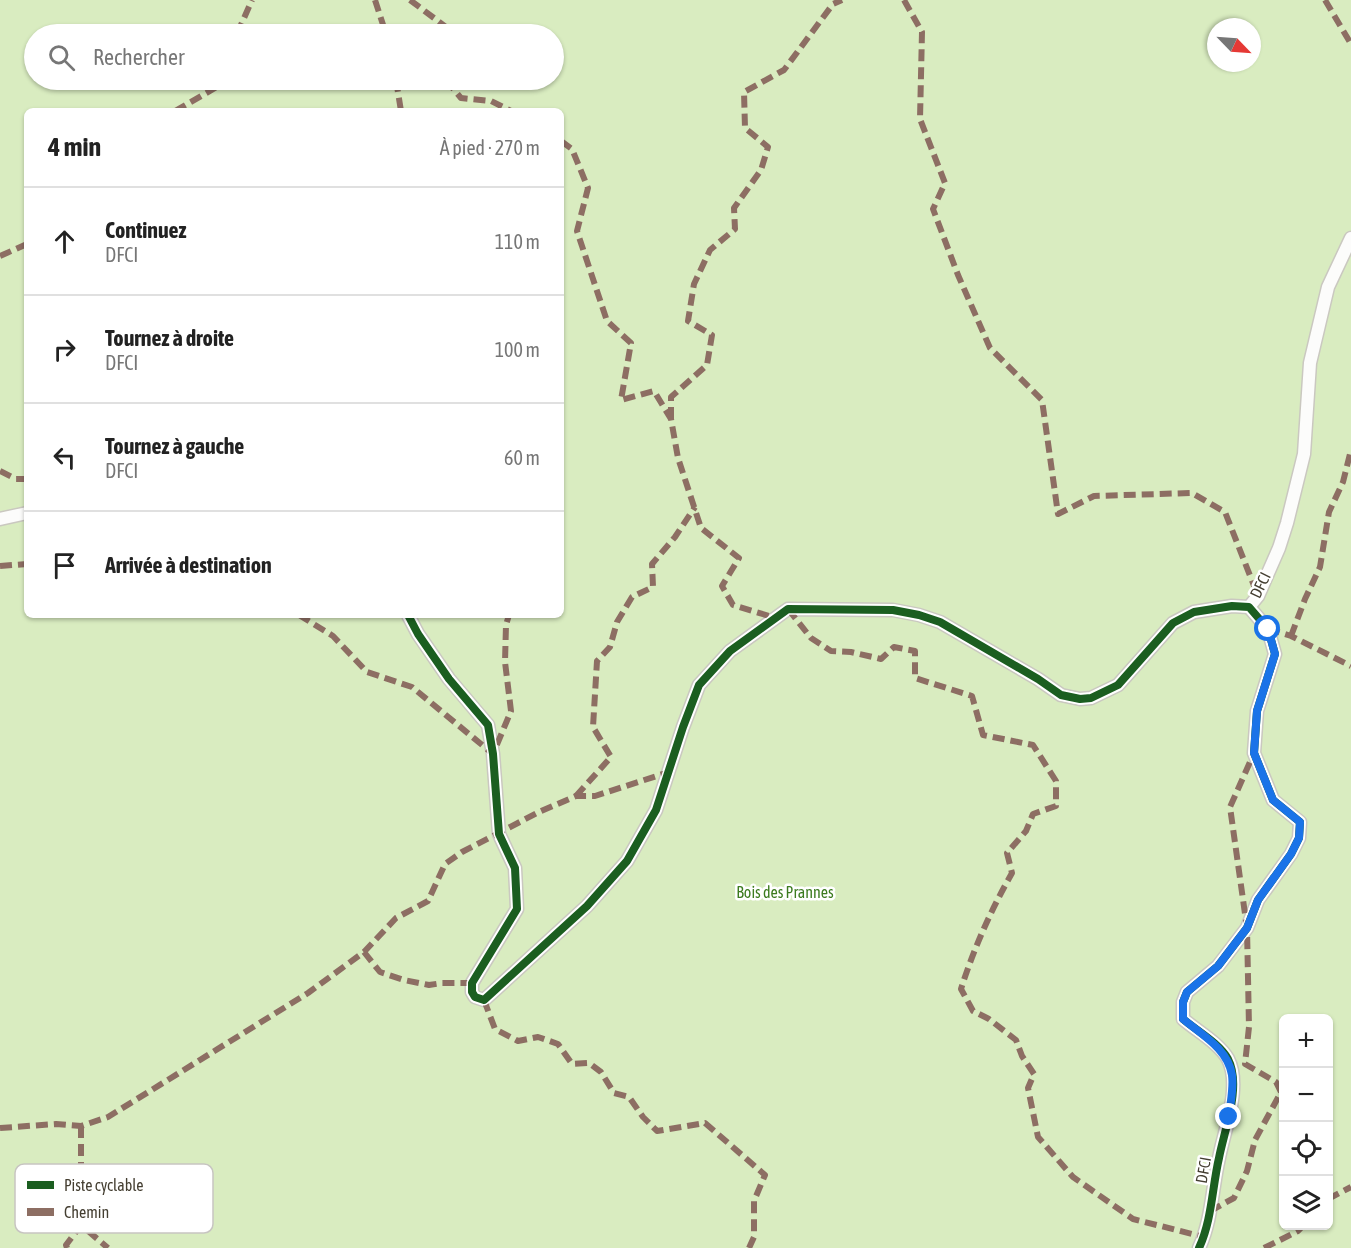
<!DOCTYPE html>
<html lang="fr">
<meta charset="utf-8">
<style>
:root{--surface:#fff;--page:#f2f2f2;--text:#222;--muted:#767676;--line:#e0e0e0}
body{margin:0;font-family:"Asap Condensed",sans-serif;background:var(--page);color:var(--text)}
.controls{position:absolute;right:18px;bottom:18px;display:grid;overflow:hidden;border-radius:9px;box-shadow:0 2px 4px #0004}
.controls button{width:54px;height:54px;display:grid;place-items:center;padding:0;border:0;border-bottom:2px solid var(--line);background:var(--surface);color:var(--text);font:30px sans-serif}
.compass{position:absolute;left:1207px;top:18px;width:54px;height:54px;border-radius:50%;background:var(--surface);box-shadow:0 2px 4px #0004;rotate:115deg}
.stop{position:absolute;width:18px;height:18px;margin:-14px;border:4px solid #1a73e8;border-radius:50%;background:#fff}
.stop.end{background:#1a73e8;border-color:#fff;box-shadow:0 2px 6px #0008}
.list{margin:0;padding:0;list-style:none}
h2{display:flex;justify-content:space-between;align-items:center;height:78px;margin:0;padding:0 24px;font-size:26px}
h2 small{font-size:20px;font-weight:400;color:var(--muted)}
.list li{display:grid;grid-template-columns:39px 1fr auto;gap:18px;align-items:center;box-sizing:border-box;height:108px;padding:0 24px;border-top:2px solid var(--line)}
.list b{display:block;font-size:22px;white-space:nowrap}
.list p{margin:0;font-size:20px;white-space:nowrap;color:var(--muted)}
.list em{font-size:20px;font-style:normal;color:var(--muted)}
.icon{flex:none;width:33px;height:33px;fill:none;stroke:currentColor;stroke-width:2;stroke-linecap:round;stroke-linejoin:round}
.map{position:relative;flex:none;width:1351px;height:1248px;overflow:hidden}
.search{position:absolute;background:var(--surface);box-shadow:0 2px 4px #0004;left:24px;top:24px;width:540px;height:66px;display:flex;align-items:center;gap:15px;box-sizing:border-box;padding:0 21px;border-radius:33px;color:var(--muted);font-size:22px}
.panel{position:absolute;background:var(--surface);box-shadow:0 2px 4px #0004;left:24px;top:108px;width:540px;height:510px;border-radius:9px}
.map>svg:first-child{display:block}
.green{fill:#d9ecc0;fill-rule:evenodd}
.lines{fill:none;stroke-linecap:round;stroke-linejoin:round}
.street-casing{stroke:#cac8c0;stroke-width:15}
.street{stroke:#fcfcfb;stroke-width:12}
.quiet{stroke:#8d6e63;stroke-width:6;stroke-dasharray:12 6;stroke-linecap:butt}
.cycleway-casing{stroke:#fff;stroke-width:11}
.cycleway{stroke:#1b5e20;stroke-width:8}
.route{stroke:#1a73e8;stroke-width:8}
.labels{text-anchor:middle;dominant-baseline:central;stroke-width:5;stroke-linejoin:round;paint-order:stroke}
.street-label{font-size:16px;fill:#443e31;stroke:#fff}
.park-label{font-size:16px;fill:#3c7b1f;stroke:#fff}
.key{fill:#fff;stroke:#c7c5c1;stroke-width:1.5}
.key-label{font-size:16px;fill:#443e31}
</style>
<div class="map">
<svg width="1351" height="1248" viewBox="0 0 1351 1248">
<rect width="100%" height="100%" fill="#eeece4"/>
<path class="green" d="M0,0h1351v1248h-1351zM1216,27h36v36h-36zM34,34h520v46h-520zM27,111h534v504h-534zM1284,1018h44v208h-44z"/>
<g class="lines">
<g class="street-casing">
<g id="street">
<path d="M0,519l27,-6"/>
<path d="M1249,607l9,-11 21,-48 8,-25 17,-69 6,-91 18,-76 23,-49"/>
<path d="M408,615l10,19 31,45 39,46 5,29 6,80 16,34 2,41 -45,74v9l3,5 9,3 103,-94 40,-45 29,-51 27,-83 16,-42 31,-34 58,-42 105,1 26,5 21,7 98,57 23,16 19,4 11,-1 27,-13 55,-62 21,-11 38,-6 17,1"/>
<path d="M1199,1248c13,-28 13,-60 20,-90 5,-27 23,-72 9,-99 -9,-16 -31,-28 -45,-40v-17l4,-10 31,-26 29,-38 11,-28 33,-46 8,-16 1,-16 -27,-22 -19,-47 3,-42 18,-57 -7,-25 -19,-22"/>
</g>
</g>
<use href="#street" class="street"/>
<g class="quiet">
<path d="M375,0l11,34"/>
<path d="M410,0l40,30 2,4"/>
<path d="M904,0l18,32 -2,87 25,64 -12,26 25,66 32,73 52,52 16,114 36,-18 98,-3 33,19 33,84"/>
<path d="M1325,0l26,44"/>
<path d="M237,34l15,-34"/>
<path d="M396,80l5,31"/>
<path d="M446,80l15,18 30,3 20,10"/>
<path d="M175,111l40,-23 3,-8"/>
<path d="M561,141l11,8 16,39 -11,43 30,90 24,22 -10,57 33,-9 17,28 7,39 23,70 38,30 -17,28 11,19 43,13"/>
<path d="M0,256l27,-12"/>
<path d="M671,419v-22l36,-32 5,-30 -24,-14 6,-37 16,-34 25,-21 -1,-21 27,-38 7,-23 -23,-19 -1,-36 40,-22 49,-66 9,-4"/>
<path d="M0,471l16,8h11"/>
<path d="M0,566l27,-2"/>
<path d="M788,609l23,29 20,13 20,1 30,7 13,-12 21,4v27l57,18 11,39 50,10 23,36v25l-23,8 -7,17 -19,22 5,20c-21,37 -38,75 -51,116l12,22 16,8 27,21 6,16 12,18 -6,14 10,49 35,40 60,42 71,18"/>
<path d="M299,615l34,21 34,36 45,15 81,67 18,-43 -6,-49 1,-37 3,-10"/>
<path d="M1268,629l23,7 60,30"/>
<path d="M1291,636l14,-37 15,-32 9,-55 14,-30 8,-32"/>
<path d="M576,796l35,-39 -18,-30 4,-66 13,-14 7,-25 15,-25 21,-10 -1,-23 23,-27 20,-30"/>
<path d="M364,952l16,20 24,8 25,5 13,-2h30"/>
<path d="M484,1000l11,29 23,12 20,-4 20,7 14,20 17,-1 12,9 13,21 15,4 14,20 14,14 48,-8 60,52 -11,26v36l-5,11"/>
<path d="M81,1126v99l27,23"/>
<path d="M0,1128l56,-4 25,2 27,-9 200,-124 56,-41 32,-34 32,-17 17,-37 17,-12 77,-40 37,-16h19l74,-24"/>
<path d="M1328,1199l23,-12"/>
<path d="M1210,1211l24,-13 13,-27 8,-31 26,-48 -5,-10 -31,-18 4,-37 -2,-99 -17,-121 24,-54"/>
<path d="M67,1248l-1,-3 15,-20"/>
<path d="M1264,1248l34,-17 5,-5"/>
</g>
<g class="cycleway-casing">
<path id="cycleway" d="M408,615l10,19 31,45 39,46 5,29 6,80 16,34 2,41 -45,74v9l3,5 9,3 103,-94 40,-45 29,-51 27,-83 16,-42 31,-34 58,-42 105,1 26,5 21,7 98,57 23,16 19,4 11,-1 27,-13 55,-62 21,-11 38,-6 17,1 19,22 7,25 -18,57 -3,42 19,47 27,22 -1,16 -8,16 -33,46 -11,28 -29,38 -31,26 -4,10v17c14,12 36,24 45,40 14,27 -4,72 -9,99 -7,30 -7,62 -20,90"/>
</g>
<use href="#cycleway" class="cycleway"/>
</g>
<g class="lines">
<path class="route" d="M1229,1117c1,-13 5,-29 3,-42 -4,-26 -30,-40 -49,-56v-17l4,-10 31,-26 29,-38 11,-28 33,-46 8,-16 1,-16 -27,-22 -19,-47 3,-42 18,-57 -7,-25"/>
</g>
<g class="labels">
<g class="street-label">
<text transform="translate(1260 585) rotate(-64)">DFCI</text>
<text transform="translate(1203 1170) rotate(-80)">DFCI</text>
</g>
<g class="park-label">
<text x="785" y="892">Bois des Prannes</text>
</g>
</g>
<rect x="15" y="1164" width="198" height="69" rx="9" class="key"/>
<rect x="27" y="1181" width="27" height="8" fill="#1b5e20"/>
<rect x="27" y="1208" width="27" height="8" fill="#8d6e63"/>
<g class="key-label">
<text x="64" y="1191">Piste cyclable</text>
<text x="64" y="1218">Chemin</text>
</g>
</svg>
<div class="controls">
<button>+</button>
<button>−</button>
<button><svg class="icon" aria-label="locate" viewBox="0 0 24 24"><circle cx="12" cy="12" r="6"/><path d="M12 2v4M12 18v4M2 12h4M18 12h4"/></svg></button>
<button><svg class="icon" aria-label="layers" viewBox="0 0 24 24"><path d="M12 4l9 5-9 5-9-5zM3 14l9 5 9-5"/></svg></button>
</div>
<svg class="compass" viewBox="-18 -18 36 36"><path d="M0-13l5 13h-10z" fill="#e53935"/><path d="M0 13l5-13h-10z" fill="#767676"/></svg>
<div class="stop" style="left:1268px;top:629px"></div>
<div class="stop end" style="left:1229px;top:1117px"></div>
<div class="search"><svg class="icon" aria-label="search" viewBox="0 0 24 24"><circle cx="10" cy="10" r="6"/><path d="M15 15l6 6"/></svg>Rechercher</div>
<section class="panel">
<h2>4 min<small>À pied · 270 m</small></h2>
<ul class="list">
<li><svg class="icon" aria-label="ahead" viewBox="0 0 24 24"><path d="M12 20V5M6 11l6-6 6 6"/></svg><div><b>Continuez</b><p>DFCI</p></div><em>110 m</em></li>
<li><svg class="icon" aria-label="right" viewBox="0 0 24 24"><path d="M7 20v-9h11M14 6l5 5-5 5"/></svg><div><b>Tournez à droite</b><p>DFCI</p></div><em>100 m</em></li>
<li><svg class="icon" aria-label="left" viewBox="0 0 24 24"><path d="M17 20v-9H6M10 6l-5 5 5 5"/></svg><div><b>Tournez à gauche</b><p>DFCI</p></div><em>60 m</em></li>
<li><svg class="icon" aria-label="arrive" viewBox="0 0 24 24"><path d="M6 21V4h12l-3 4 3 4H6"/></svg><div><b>Arrivée à destination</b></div></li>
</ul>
</section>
</div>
